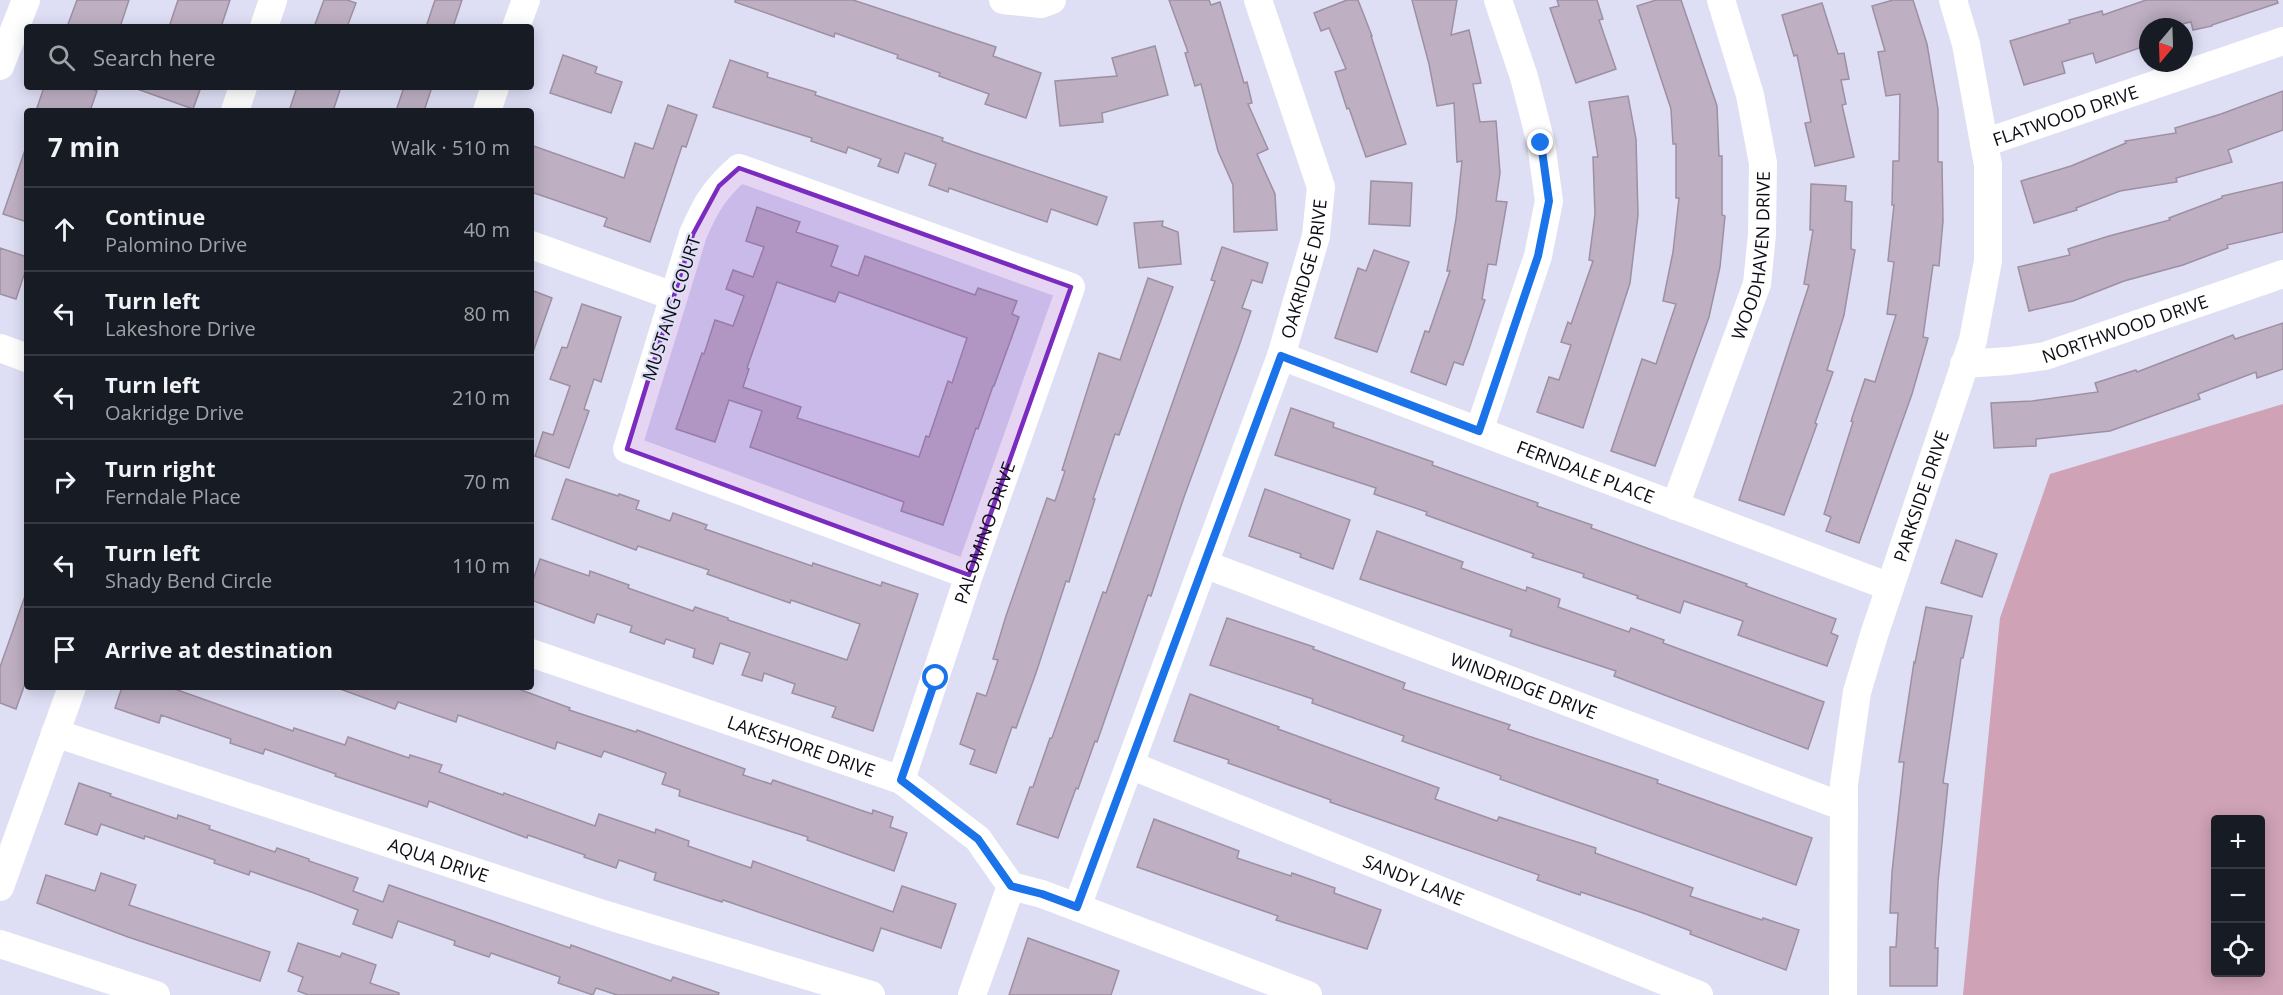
<!DOCTYPE html>
<meta charset="utf-8">
<style>
:root{--surface:#171b24;--page:#20242c;--text:#f1f3f6;--muted:#9ea1a6;--line:#363941}
body{margin:0;font-family:"Open Sans",sans-serif;background:var(--page);color:var(--text)}
.controls{position:absolute;right:18px;bottom:18px;display:grid;overflow:hidden;border-radius:6px;box-shadow:0 3px 15px #0003}
.controls button{width:54px;height:54px;display:grid;place-items:center;padding:0;border:0;border-bottom:2px solid var(--line);background:var(--surface);color:var(--text);font:30px sans-serif}
.compass{position:absolute;left:2139px;top:18px;width:54px;height:54px;border-radius:50%;background:var(--surface);box-shadow:0 3px 15px #0003;rotate:199deg}
.stop{position:absolute;width:18px;height:18px;margin:-14px;border:4px solid #1a73e8;border-radius:50%;background:#fff}
.stop.end{background:#1a73e8;border-color:#fff;box-shadow:0 2px 6px #0008}
.list{margin:0;padding:0;list-style:none}
h2{display:flex;justify-content:space-between;align-items:center;height:78px;margin:0;padding:0 24px;font-size:26px}
h2 small{font-size:20px;font-weight:400;color:var(--muted)}
.list li{display:grid;grid-template-columns:39px 1fr auto;gap:18px;align-items:center;box-sizing:border-box;height:84px;padding:0 24px;border-top:2px solid var(--line)}
.list b{display:block;font-size:22px;white-space:nowrap}
.list p{margin:0;font-size:20px;white-space:nowrap;color:var(--muted)}
.list em{font-size:20px;font-style:normal;color:var(--muted)}
.icon{flex:none;width:33px;height:33px;fill:none;stroke:currentColor;stroke-width:2;stroke-linecap:round;stroke-linejoin:round}
.map{position:relative;flex:none;width:2283px;height:995px;overflow:hidden}
.search{position:absolute;background:var(--surface);box-shadow:0 3px 15px #0003;left:24px;top:24px;width:510px;height:66px;display:flex;align-items:center;gap:15px;box-sizing:border-box;padding:0 21px;border-radius:6px;color:var(--muted);font-size:22px}
.panel{position:absolute;background:var(--surface);box-shadow:0 3px 15px #0003;left:24px;top:108px;width:510px;height:582px;border-radius:6px}
.map>svg:first-child{display:block}
.green{fill:#cfa2b5;fill-rule:evenodd}
.building{fill:#beafc3;stroke:#9e90a3;stroke-width:1.5;fill-rule:evenodd}
.lines{fill:none;stroke-linecap:round;stroke-linejoin:round}
.minor{stroke:#fff;stroke-width:28}
.route{stroke:#1a73e8;stroke-width:8}
.marked{fill:#7b2cbf;fill-opacity:0.2;stroke:#7b2cbf;stroke-width:4.5;stroke-linejoin:round}
.labels{text-anchor:middle;dominant-baseline:central;stroke-width:4.5;stroke-linejoin:round;paint-order:stroke}
.street-label{font-size:18px;fill:#0d0d15;stroke:#dedef5}
</style>
<div class="map">
<svg width="2283" height="995" viewBox="0 0 2283 995">
<rect width="100%" height="100%" fill="#dedef5"/>
<path class="green" d="M2283,404v591h-320l37,-377 50,-144zM2216,820h44v152h-44z"/>
<g class="building">
<path d="M77,0h52l-9,27h-53z"/>
<path d="M178,0h52l-9,27h-52z"/>
<path d="M324,0h23l9,3 -9,24h-33z"/>
<path d="M435,0h27l-9,27h-27z"/>
<path d="M735,0h118l143,47 -3,9 48,17 -15,45 -41,-14 4,-10 -50,-18 1,-3 -43,-15 1,-3 -63,-22 -1,4 -99,-35z"/>
<path d="M1169,0h40l2,5 9,-3 24,81 3,-1 5,21 -4,1 20,45 -11,5 18,40 2,36 -43,2 -1,-47 -15,-34 -17,-67 -6,2 -10,-33 3,-1z"/>
<path d="M1347,0h11l14,36h-1l35,108 -40,13 -17,-49 -2,1 -12,-37 11,-3 -17,-41 -8,3 -7,-18z"/>
<path d="M1412,0h45l-6,35 18,-5 12,53 -8,1 7,38 16,-1 4,52 -4,28 11,1 -11,63 -8,-1 -6,35 3,1 -15,46 -7,19 -9,-3 -8,23 -35,-13 14,-41 4,1 21,-61h-3l9,-52 6,-58 -5,1 -3,-59 -17,3 -8,-42z"/>
<path d="M1557,0h40l6,19 -4,1 17,49 -40,14 -26,-75 9,-2z"/>
<path d="M1656,0h25l36,106 2,50h3v59l3,1 -5,51 -11,50 -54,149 -44,-15 31,-92 14,5 20,-60 -13,-3 10,-49 6,-54h-3v-54h-3l-2,-35 -34,-103z"/>
<path d="M1893,0h20l14,44 11,65v53h4l1,59 -4,45 -6,-1 -10,72 5,1 -16,56 -53,149 -33,-12 5,-14 -7,-3 29,-92 -2,-1 14,-42 10,3 21,-67 -9,-1 7,-52 -6,-1 6,-56h-2l1,-44h6l1,-67 -14,2 -8,-44 7,-1 -13,-45z"/>
<path d="M2146,0h131l1,3 -66,22v1l-19,4 -2,-8 -23,5h-20v18l-52,18 -3,-10 -31,9 3,11 -41,12 -14,-44 60,-18 -1,-3 33,-9 1,4z"/>
<path d="M1822,3l16,51 6,-1 5,26 -8,1 5,24 -4,1 12,52 -39,9 -10,-43 6,-1 -14,-67 -3,1 -12,-41z"/>
<path d="M1155,46l13,49 -66,18 1,9 -43,4 -5,-45 62,-5 -5,-18z"/>
<path d="M563,55l34,12 -2,6 27,9 -11,31 -61,-20z"/>
<path d="M730,60l38,13 -1,4 49,15 -1,3 128,43 -1,3 31,11 134,45 -10,28 -46,-16 -4,13 -98,-34 -1,4 -19,-7 7,-21 -31,-11 -7,20 -20,-7 3,-7 -33,-12 -2,6 -35,-12 1,-3 -99,-31z"/>
<path d="M44,87h42l11,4 -7,20h-54z"/>
<path d="M137,87h64l-8,22 -56,-20z"/>
<path d="M297,87h44l-8,24h-44z"/>
<path d="M404,87h28l-8,24h-28z"/>
<path d="M2283,91v39l-55,20 4,12 -56,16 1,4 -57,9 -44,17 1,2 -43,13 -13,-42 50,-15 55,-23 -1,-2 51,-8 -1,-5 46,-14z"/>
<path d="M1628,96l8,43 2,76 -8,68 -47,145 -46,-16 12,-35 10,3 12,-35 -10,-3 7,-20 3,2 22,-63 -4,-1 6,-46 -2,-57h5l-9,-55z"/>
<path d="M668,105l29,10 -11,32 -4,-1 -32,96 -46,-16 3,-8 -76,-26v-47l93,33 11,-35 18,6z"/>
<path d="M25,150h2v72l-24,-8z"/>
<path d="M1371,181l41,2 -2,43 -41,-2z"/>
<path d="M2283,182v50l-56,13 1,3 -45,17 -59,16 -51,20 -44,10 -11,-44 52,-12 -2,-6 41,-13 61,-16 -1,-2 53,-20v-2z"/>
<path d="M1811,184l35,2 -1,15 7,1 -1,47 4,1 -11,65 -17,55 6,2 -18,51 2,1 -33,91 -45,-15 70,-215 -5,-1 9,-54h-3z"/>
<path d="M757,207l43,15 -4,10 42,14 -7,20 27,10 7,-20 110,39 3,-7 39,13 -5,13 7,3 -25,69h-1l-15,43 -2,-1 -33,97 -42,-14 3,-9 -154,-55 12,-36 -33,-11 -14,42 -39,-13 26,-76 2,1 11,-34 18,6 11,-30 -18,-7 7,-19 20,7 11,-30 -18,-6zM777,282l58,20 4,-10 128,46 -15,45 -4,-2 -19,56 -3,-1 -7,21 -122,-39 4,-11 -58,-20 6,-18 -2,-1z"/>
<path d="M1163,221l-1,5 16,6 3,32 -42,4 -5,-45z"/>
<path d="M1222,247l46,16 -6,20 -10,-3 -10,28 9,3 -13,38 -54,148 -33,99 -3,-1 -51,147 -2,-1 -17,48 -2,-1 -18,50 -41,-14 13,-37h3l17,-49h2l51,-146 3,1 109,-312 -4,-1z"/>
<path d="M0,248l27,9v9l-11,33 -16,-5z"/>
<path d="M1374,250l35,12 -32,90 -42,-14 23,-70 8,3z"/>
<path d="M1148,278l25,9 -54,148 -4,-1 -22,65h2l-26,83 -3,-1 -30,92 -20,55 -4,-1 -16,46 -26,-9 5,-14 -15,-6 17,-51 9,3 12,-36 -5,-1 13,-43 41,-118 8,3 10,-30 -3,-1 37,-117 21,7z"/>
<path d="M531,290l21,8 -19,54 -2,-1z"/>
<path d="M582,304l39,13 -20,65 -7,-3 -10,30 5,2 -20,57 -34,-12 8,-24 10,3 17,-49 -20,-7 12,-32 5,1z"/>
<path d="M2283,323v46l-26,9 -1,-6 -58,22 2,5 -90,32 -74,8v7l-42,2 -3,-45 41,-2 66,-9 -3,-9 41,-13 1,2 96,-37 2,4z"/>
<path d="M1291,408l43,15 -1,4 100,35 -1,3 106,38 -1,3 55,19 -1,3 156,56 -1,2 90,33 -5,14 7,3 -11,30 -89,-31 5,-14 -59,-20 -4,12 -43,-15 1,-2 -55,-19 1,-3 -52,-17 2,-3 -108,-39 1,-3 -53,-18 2,-6 -101,-33z"/>
<path d="M566,479l52,17 1,-2 20,7 -3,8 34,12 3,-8 34,12 -2,4 107,37 1,-3 68,23 1,-4 36,12 -45,137 -41,-14 4,-10 -44,-14 3,-9 -31,-11 -2,8 -20,-6 8,-22 -30,-10 -7,21 -20,-7 2,-8 -29,-10 -2,5 -34,-12 2,-6 -35,-12 -3,9 -63,-23v-14l9,-27 49,17 1,-5 39,14 -1,3 65,23 2,-4 33,11v2l119,40 13,-36 -69,-24 -1,3 -83,-29 2,-4 -71,-24 -2,4 -84,-31z"/>
<path d="M1265,489l85,31 -17,49 -33,-12 1,-3 -52,-18z"/>
<path d="M1377,531l86,31 -2,6 65,23 1,-4 33,12 -2,8 71,25 2,-4 33,12 -1,3 161,59 -16,47 -194,-73 2,-5 -106,-35 2,-6 -152,-51z"/>
<path d="M1956,540l41,14 -15,43 -41,-14z"/>
<path d="M25,596h2v82l-11,31 -16,-6v-36z"/>
<path d="M1926,607l46,9 -9,42h-2l-18,125 5,1 -10,98 -3,66h3l-1,38h-47v-39h6l2,-34h-8l2,-41 12,-110h-5l15,-100 1,1z"/>
<path d="M1227,618l87,29 -1,2 92,34 -2,6 107,36 -2,4 150,51 -1,3 155,55 -16,47 -296,-106 1,-3 -99,-35 2,-5 -92,-33 1,-4 -103,-34z"/>
<path d="M122,687h47l124,44 1,-3 51,17 3,-8 61,21 1,-3 32,10 -3,7 64,23 1,-2 91,33 4,-12 56,19 1,-4 33,12 -1,5 63,22 2,-7 140,51 9,-26 54,18 -15,44 -60,-20 -8,23 -150,-51 -1,2 -68,-22 2,-7 -37,-13 -3,8 -32,-11 1,-2 -57,-20 -1,3 -98,-37 -2,6 -92,-31 1,-2 -71,-25 -2,5 -33,-11 1,-4 -70,-24 -2,8 -44,-15z"/>
<path d="M340,687h173l57,21 -1,2 67,22 1,-2 108,39 -2,6 28,9 2,-4 99,34 1,-4 20,7 -3,10 17,6 -13,38 -87,-31 1,-3 -129,-41 1,-6 -18,-6 4,-11 -62,-22 -3,6 -44,-15 -2,7 -97,-34 -2,7 -58,-20 -3,7 -55,-20z"/>
<path d="M1190,694l89,33 -1,2 161,59 -4,11 62,22 2,-4 97,31 -1,5 98,35 -3,8 72,24 1,-2 36,12 -13,40 -96,-36 1,-3 -48,-18 -62,-21 -1,3 -43,-15 2,-5 -209,-73 1,-2 -103,-37 1,-3 -55,-19z"/>
<path d="M79,783l32,11 -1,2 67,23 1,-4 32,11 -1,3 66,23 2,-4 32,11v2l49,17 -5,13 30,11 6,-17 181,63 1,-3 100,36 2,-4 46,16 -1,2h-101l-21,-7 -3,7 -35,-12 2,-6 -69,-24 -2,4 -35,-12 1,-4 -57,-20 -6,17 -39,-14 5,-14 -44,-17 -64,-22 -1,4 -35,-12 1,-3 -70,-24 -1,3 -43,-15 -4,11 -32,-11z"/>
<path d="M1154,819l85,32 -2,7 54,18 1,-3 43,15 -1,5 47,17 -14,39 -91,-29 2,-4 -141,-49z"/>
<path d="M101,873l35,12 -7,20 141,47 -10,29 -132,-44 -91,-34 9,-28 49,16z"/>
<path d="M1028,938l91,33 -8,24h-102z"/>
<path d="M298,943l42,14 2,-4 34,12 -6,18 29,10v2h-91l-10,-4 5,-14 -15,-6z"/>
</g>
<g class="lines">
<g class="minor">
<path d="M1003,0l38,4 11,-4"/>
<path d="M264,27l9,-27"/>
<path d="M516,27l10,-27"/>
<path d="M0,66l26,-66"/>
<path d="M235,111l8,-24"/>
<path d="M487,111l8,-24"/>
<path id="s1" d="M1984,143l299,-102"/>
<path d="M531,245l142,51"/>
<path d="M0,348l27,10"/>
<path id="s2" d="M1281,356l609,231"/>
<path id="s3" d="M1964,364l45,-3 36,-5 238,-82"/>
<path d="M1479,431l59,-175 11,-55 -8,-58 -17,-66 -26,-77"/>
<path id="s4" d="M1675,506l82,-222 5,-50 1,-71 -13,-68 -29,-95"/>
<path id="s5" d="M1204,564l640,243"/>
<path id="s6" d="M531,653l370,127 77,59 33,47 31,8 266,101"/>
<path id="s7" d="M55,733l551,182 265,80"/>
<path id="s8" d="M1130,765l569,230"/>
<path id="s9" d="M901,780l68,-205 102,-288 -332,-119c-25,22 -33,36 -46,66l-66,215 342,126"/>
<path d="M0,887l72,-200"/>
<path id="s10" d="M1077,907l204,-551 35,-120 5,-49 -63,-187"/>
<path d="M0,944l156,51"/>
<path d="M972,995l39,-109"/>
<path id="s11" d="M1843,995l1,-211 13,-92 17,-57 99,-295 15,-79v-96l-22,-121 -13,-44"/>
</g>
</g>
<g class="lines">
<path class="route" d="M936,678l-35,102 77,59 33,47 31,8 35,13 204,-551 198,75 59,-175 11,-55 -8,-58"/>
</g>
<path class="marked" d="M739,168l332,119 -102,288 -342,-126 66,-215 26,-48z"/>
<g class="labels">
<g class="street-label">
<text stroke="none"><textPath href="#s1" startOffset="86">FLATWOOD DRIVE</textPath></text>
<text stroke="none"><textPath href="#s4" startOffset="264">WOODHAVEN DRIVE</textPath></text>
<text stroke="none"><textPath href="#s10" startOffset="678">OAKRIDGE DRIVE</textPath></text>
<text transform="translate(671 308) rotate(-72)">MUSTANG COURT</text>
<text stroke="none"><textPath href="#s3" startOffset="166">NORTHWOOD DRIVE</textPath></text>
<text stroke="none"><textPath href="#s2" startOffset="326">FERNDALE PLACE</textPath></text>
<text stroke="none"><textPath href="#s11" startOffset="510">PARKSIDE DRIVE</textPath></text>
<text stroke="none"><textPath href="#s9" startOffset="261">PALOMINO DRIVE</textPath></text>
<text stroke="none"><textPath href="#s5" startOffset="342">WINDRIDGE DRIVE</textPath></text>
<text stroke="none"><textPath href="#s6" startOffset="286">LAKESHORE DRIVE</textPath></text>
<text stroke="none"><textPath href="#s7" startOffset="404">AQUA DRIVE</textPath></text>
<text stroke="none"><textPath href="#s8" startOffset="306">SANDY LANE</textPath></text>
</g>
</g>
</svg>
<div class="controls">
<button>+</button>
<button>−</button>
<button><svg class="icon" aria-label="locate" viewBox="0 0 24 24"><circle cx="12" cy="12" r="6"/><path d="M12 2v4M12 18v4M2 12h4M18 12h4"/></svg></button>
</div>
<svg class="compass" viewBox="-18 -18 36 36"><path d="M0-13l5 13h-10z" fill="#e53935"/><path d="M0 13l5-13h-10z" fill="#9ea1a6"/></svg>
<div class="stop" style="left:936px;top:678px"></div>
<div class="stop end" style="left:1541px;top:143px"></div>
<div class="search"><svg class="icon" aria-label="search" viewBox="0 0 24 24"><circle cx="10" cy="10" r="6"/><path d="M15 15l6 6"/></svg>Search here</div>
<section class="panel">
<h2>7 min<small>Walk · 510 m</small></h2>
<ul class="list">
<li><svg class="icon" aria-label="ahead" viewBox="0 0 24 24"><path d="M12 20V5M6 11l6-6 6 6"/></svg><div><b>Continue</b><p>Palomino Drive</p></div><em>40 m</em></li>
<li><svg class="icon" aria-label="left" viewBox="0 0 24 24"><path d="M17 20v-9H6M10 6l-5 5 5 5"/></svg><div><b>Turn left</b><p>Lakeshore Drive</p></div><em>80 m</em></li>
<li><svg class="icon" aria-label="left" viewBox="0 0 24 24"><path d="M17 20v-9H6M10 6l-5 5 5 5"/></svg><div><b>Turn left</b><p>Oakridge Drive</p></div><em>210 m</em></li>
<li><svg class="icon" aria-label="right" viewBox="0 0 24 24"><path d="M7 20v-9h11M14 6l5 5-5 5"/></svg><div><b>Turn right</b><p>Ferndale Place</p></div><em>70 m</em></li>
<li><svg class="icon" aria-label="left" viewBox="0 0 24 24"><path d="M17 20v-9H6M10 6l-5 5 5 5"/></svg><div><b>Turn left</b><p>Shady Bend Circle</p></div><em>110 m</em></li>
<li><svg class="icon" aria-label="arrive" viewBox="0 0 24 24"><path d="M6 21V4h12l-3 4 3 4H6"/></svg><div><b>Arrive at destination</b></div></li>
</ul>
</section>
</div>
